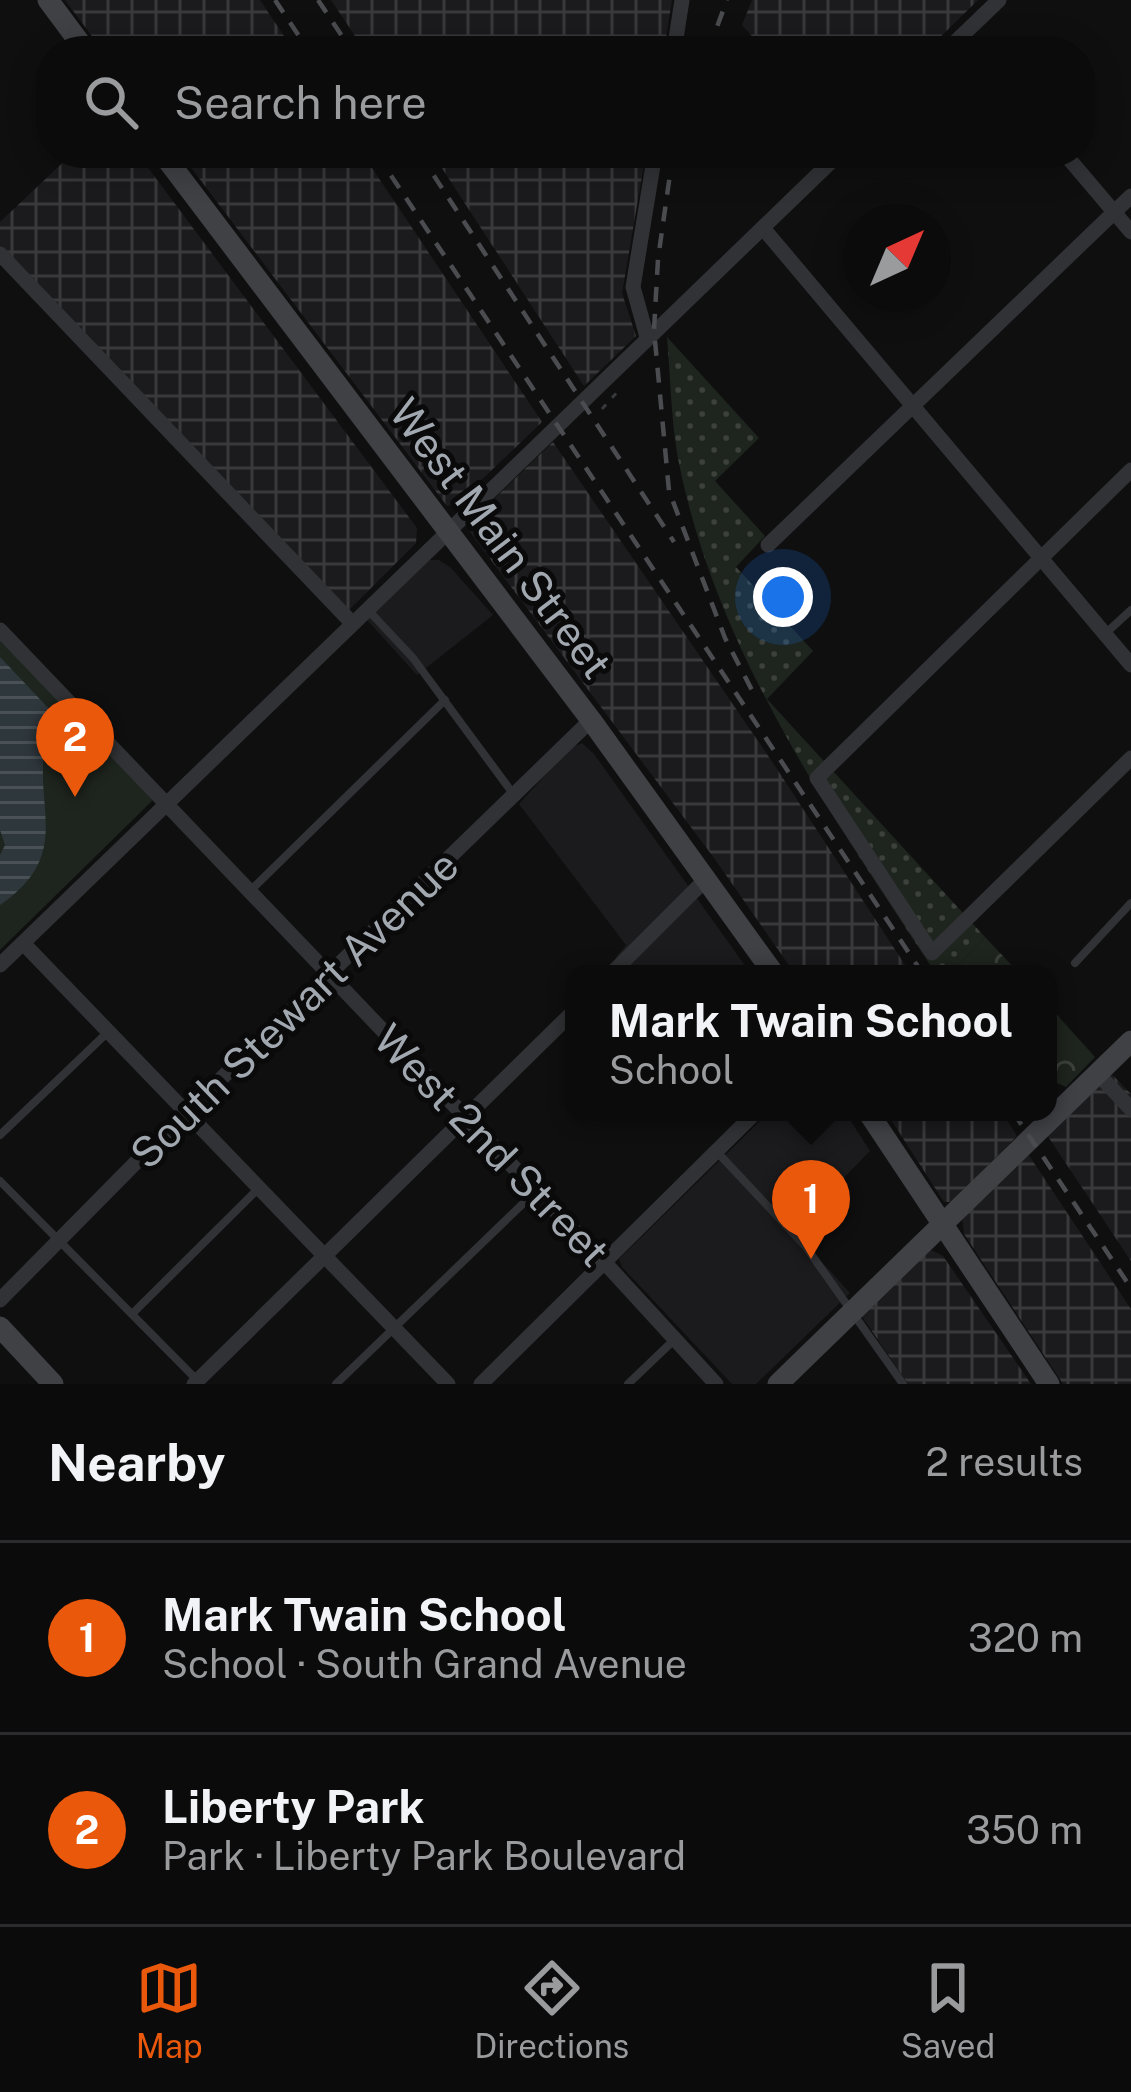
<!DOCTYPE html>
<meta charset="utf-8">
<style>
:root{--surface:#0b0b0c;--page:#19191a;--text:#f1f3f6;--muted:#9a9b9d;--line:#2b2b2d;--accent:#ea580c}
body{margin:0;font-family:"Public Sans",sans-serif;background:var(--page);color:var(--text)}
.compass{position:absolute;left:843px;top:204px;width:108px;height:108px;border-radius:50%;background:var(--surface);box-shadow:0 6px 30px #0003;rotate:44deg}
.you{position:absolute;left:783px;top:597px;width:42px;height:42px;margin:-30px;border:9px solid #fff;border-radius:50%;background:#1a73e8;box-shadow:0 0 0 18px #1a73e833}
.badge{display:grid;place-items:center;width:78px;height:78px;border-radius:50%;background:var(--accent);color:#fff;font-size:39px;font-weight:700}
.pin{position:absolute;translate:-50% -99px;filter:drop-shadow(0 3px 6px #0008)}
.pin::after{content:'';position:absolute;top:63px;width:42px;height:36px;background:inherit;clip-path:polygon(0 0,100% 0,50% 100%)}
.popup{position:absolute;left:565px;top:965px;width:492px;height:156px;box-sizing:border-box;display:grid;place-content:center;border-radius:24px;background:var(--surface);filter:drop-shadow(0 3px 9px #0005);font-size:39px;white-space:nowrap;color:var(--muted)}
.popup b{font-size:45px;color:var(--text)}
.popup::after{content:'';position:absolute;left:50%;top:100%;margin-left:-24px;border:24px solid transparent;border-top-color:var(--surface)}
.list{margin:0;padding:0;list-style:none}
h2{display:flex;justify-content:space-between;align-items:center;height:156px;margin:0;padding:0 48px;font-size:51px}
h2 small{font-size:39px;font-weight:400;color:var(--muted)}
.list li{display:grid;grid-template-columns:78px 1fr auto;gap:36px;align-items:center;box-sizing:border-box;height:192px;padding:0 48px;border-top:3px solid var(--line)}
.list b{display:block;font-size:45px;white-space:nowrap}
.list p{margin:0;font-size:39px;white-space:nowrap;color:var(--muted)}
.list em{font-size:39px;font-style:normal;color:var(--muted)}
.icon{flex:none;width:66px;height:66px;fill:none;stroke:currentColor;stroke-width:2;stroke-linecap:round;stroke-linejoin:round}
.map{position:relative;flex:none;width:1131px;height:1384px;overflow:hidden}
.search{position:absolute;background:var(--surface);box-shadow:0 6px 30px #0003;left:36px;right:36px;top:36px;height:132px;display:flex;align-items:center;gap:30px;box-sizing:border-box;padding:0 42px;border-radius:48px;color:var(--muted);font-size:45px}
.sheet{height:540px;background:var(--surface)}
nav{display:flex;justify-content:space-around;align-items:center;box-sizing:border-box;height:168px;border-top:3px solid var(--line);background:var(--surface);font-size:33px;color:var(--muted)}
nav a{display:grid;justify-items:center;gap:6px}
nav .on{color:var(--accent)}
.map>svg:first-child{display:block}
.built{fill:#1b1b1d}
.industrial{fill:url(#industrial-grid)}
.grass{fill:url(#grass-dots)}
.forest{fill:url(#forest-crowns)}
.green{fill:#1e241e}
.water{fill:url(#water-rules)}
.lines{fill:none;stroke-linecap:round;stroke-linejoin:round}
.path{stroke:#37393c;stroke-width:3;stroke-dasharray:6 9;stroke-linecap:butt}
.lane{stroke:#313235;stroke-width:8}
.street{stroke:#313235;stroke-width:15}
.secondary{stroke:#3f4145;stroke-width:21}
.rail{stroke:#4a4c50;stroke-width:4.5;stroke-dasharray:15 12;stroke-linecap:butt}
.labels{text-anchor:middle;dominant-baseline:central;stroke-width:10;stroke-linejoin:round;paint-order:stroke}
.street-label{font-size:42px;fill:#a2a8b0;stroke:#0a0a0b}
</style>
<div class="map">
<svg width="1131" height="1384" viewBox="0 0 1131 1384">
<defs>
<pattern id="industrial-grid" width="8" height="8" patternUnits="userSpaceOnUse" patternTransform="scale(3)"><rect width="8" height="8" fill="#1b1b1d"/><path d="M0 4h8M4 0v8" fill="none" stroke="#39393b"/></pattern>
<pattern id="grass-dots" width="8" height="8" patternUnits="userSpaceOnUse" patternTransform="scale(3)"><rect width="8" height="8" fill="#1e241e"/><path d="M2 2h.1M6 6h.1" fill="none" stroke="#3c413c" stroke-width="1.8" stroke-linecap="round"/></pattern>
<pattern id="forest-crowns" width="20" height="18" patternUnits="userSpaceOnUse" patternTransform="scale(3)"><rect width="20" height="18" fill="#1e241e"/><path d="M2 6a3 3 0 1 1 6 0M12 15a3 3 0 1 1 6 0" fill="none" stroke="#3c413c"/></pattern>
<pattern id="water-rules" width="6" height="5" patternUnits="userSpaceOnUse" patternTransform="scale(3)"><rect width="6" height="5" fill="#2e373c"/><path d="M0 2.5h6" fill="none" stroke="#495156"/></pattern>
</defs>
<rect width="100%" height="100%" fill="#0f0f10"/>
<g class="built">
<path d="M427,560h12l11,7 43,48 -76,60 -50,-55z"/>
<path d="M582,743l12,11 157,220h-118l-17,-17 10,-12 -107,-141 50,-55z"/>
<path d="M769,1112h76l25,39 -77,79 57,63 -94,91h-24l-110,-117 -3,-8z"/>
</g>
<g class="industrial">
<path d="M65,0h195l34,51h-191z"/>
<path d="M331,0h341l-8,51h-299z"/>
<path d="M752,0h226l-52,51h-161l-23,-26z"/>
<path d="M73,153h64l280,375 -1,15 -69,69 -347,-364v-26z"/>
<path d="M180,153h182l180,269 -86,82 -9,2z"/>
<path d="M432,153h214l-24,140 14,43 -52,50z"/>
<path d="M553,442l220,321 138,211h-116l-81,-116 -244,-326 3,-13z"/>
<path d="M1104,1066l27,28v167l-86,-129z"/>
<path d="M886,1112h116l15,24 -65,66h-8z"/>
<path d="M1026,1151l105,158v75h-68l-99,-150 -2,-17z"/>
<path d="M929,1249l14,7 88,128h-123l-47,-69z"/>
</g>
<path class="grass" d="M667,337l92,101 -44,43 50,55 -29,31 77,84 -46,48 218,238 -35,37h-14c-102,-156 -215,-315 -255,-501 -10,-43 -10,-91 -14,-136z"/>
<g class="forest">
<path d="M985,937l35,37h-70z"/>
<path d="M1048,1005l47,52 -29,30 -18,-8z"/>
</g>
<path class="green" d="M0,636l148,156 4,9 -152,149z"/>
<path class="water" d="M0,657l53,56v7c-32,75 30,128 -53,185v-50l5,-10 -5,-15z"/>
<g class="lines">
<path class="path" d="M602,409l18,-20"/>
<g class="lane">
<path d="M368,610l45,48 101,137"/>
<path d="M1106,633l25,-23"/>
<path d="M249,892l196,-192"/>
<path d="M1075,963l56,-60"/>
<path d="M0,1135l108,-103"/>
<path d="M718,1153l88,94 97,137"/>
<path d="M0,1181l196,198"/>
<path d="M132,1314l128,-127"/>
<path d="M336,1384l199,-192"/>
<path d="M628,1384l46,-44"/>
</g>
<g class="street">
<path d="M674,51l8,-51"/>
<path d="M946,51l53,-51"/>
<path d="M1064,153l67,79"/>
<path d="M763,228l368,437"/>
<path d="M0,254l352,369"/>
<path d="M647,337l-14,-50 22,-134"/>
<path d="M1131,470l-314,308 115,175 199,-195"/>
<path d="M768,545l363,-349"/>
<path d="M0,630l606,634 110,120"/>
<path d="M23,943l425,441"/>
<path d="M0,965l840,-812"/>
<path d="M611,974l97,-97"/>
<path d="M1098,1074l33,35"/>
<path d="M0,1300l159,-161 432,-419"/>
<path d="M194,1384l380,-373"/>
<path d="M481,1384l275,-272"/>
</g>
<g class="secondary">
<path d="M48,0l38,51"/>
<path d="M162,153l429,567 183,254"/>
<path d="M868,1112l181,272"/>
<path d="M0,1327l53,57"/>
<path d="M778,1384l353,-343"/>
</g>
<g class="rail">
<path d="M275,0l34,51"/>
<path d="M318,0l34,51"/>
<path d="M708,51l19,-51"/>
<path d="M376,153l547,821"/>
<path d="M419,153l255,389"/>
<path d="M673,153l-15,106 -4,71 15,161 56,147 31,60"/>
<path d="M1013,1112l118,176"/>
</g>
</g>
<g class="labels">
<g class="street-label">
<text transform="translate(501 538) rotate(53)">West Main Street</text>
<text transform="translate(294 1009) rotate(-44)">South Stewart Avenue</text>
<text transform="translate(492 1145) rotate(46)">West 2nd Street</text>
</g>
</g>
</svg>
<svg class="compass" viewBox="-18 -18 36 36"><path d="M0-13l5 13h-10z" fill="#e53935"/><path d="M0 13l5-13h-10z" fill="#9a9b9d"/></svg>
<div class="you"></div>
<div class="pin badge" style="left:811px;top:1259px">1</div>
<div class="popup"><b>Mark Twain School</b>School</div>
<div class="pin badge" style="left:75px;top:797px">2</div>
<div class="search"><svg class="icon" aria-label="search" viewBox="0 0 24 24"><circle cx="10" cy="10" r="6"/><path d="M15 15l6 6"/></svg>Search here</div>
</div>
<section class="sheet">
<h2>Nearby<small>2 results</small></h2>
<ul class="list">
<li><span class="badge">1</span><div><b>Mark Twain School</b><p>School · South Grand Avenue</p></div><em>320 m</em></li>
<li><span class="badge">2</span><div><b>Liberty Park</b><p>Park · Liberty Park Boulevard</p></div><em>350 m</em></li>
</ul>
</section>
<nav>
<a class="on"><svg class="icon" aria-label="map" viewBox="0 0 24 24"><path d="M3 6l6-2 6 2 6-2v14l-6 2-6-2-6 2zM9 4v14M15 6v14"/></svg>Map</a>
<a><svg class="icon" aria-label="directions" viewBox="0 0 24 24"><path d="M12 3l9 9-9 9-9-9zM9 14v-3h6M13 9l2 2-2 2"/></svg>Directions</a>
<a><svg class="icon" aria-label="saved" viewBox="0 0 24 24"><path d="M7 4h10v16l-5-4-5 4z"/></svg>Saved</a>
</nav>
